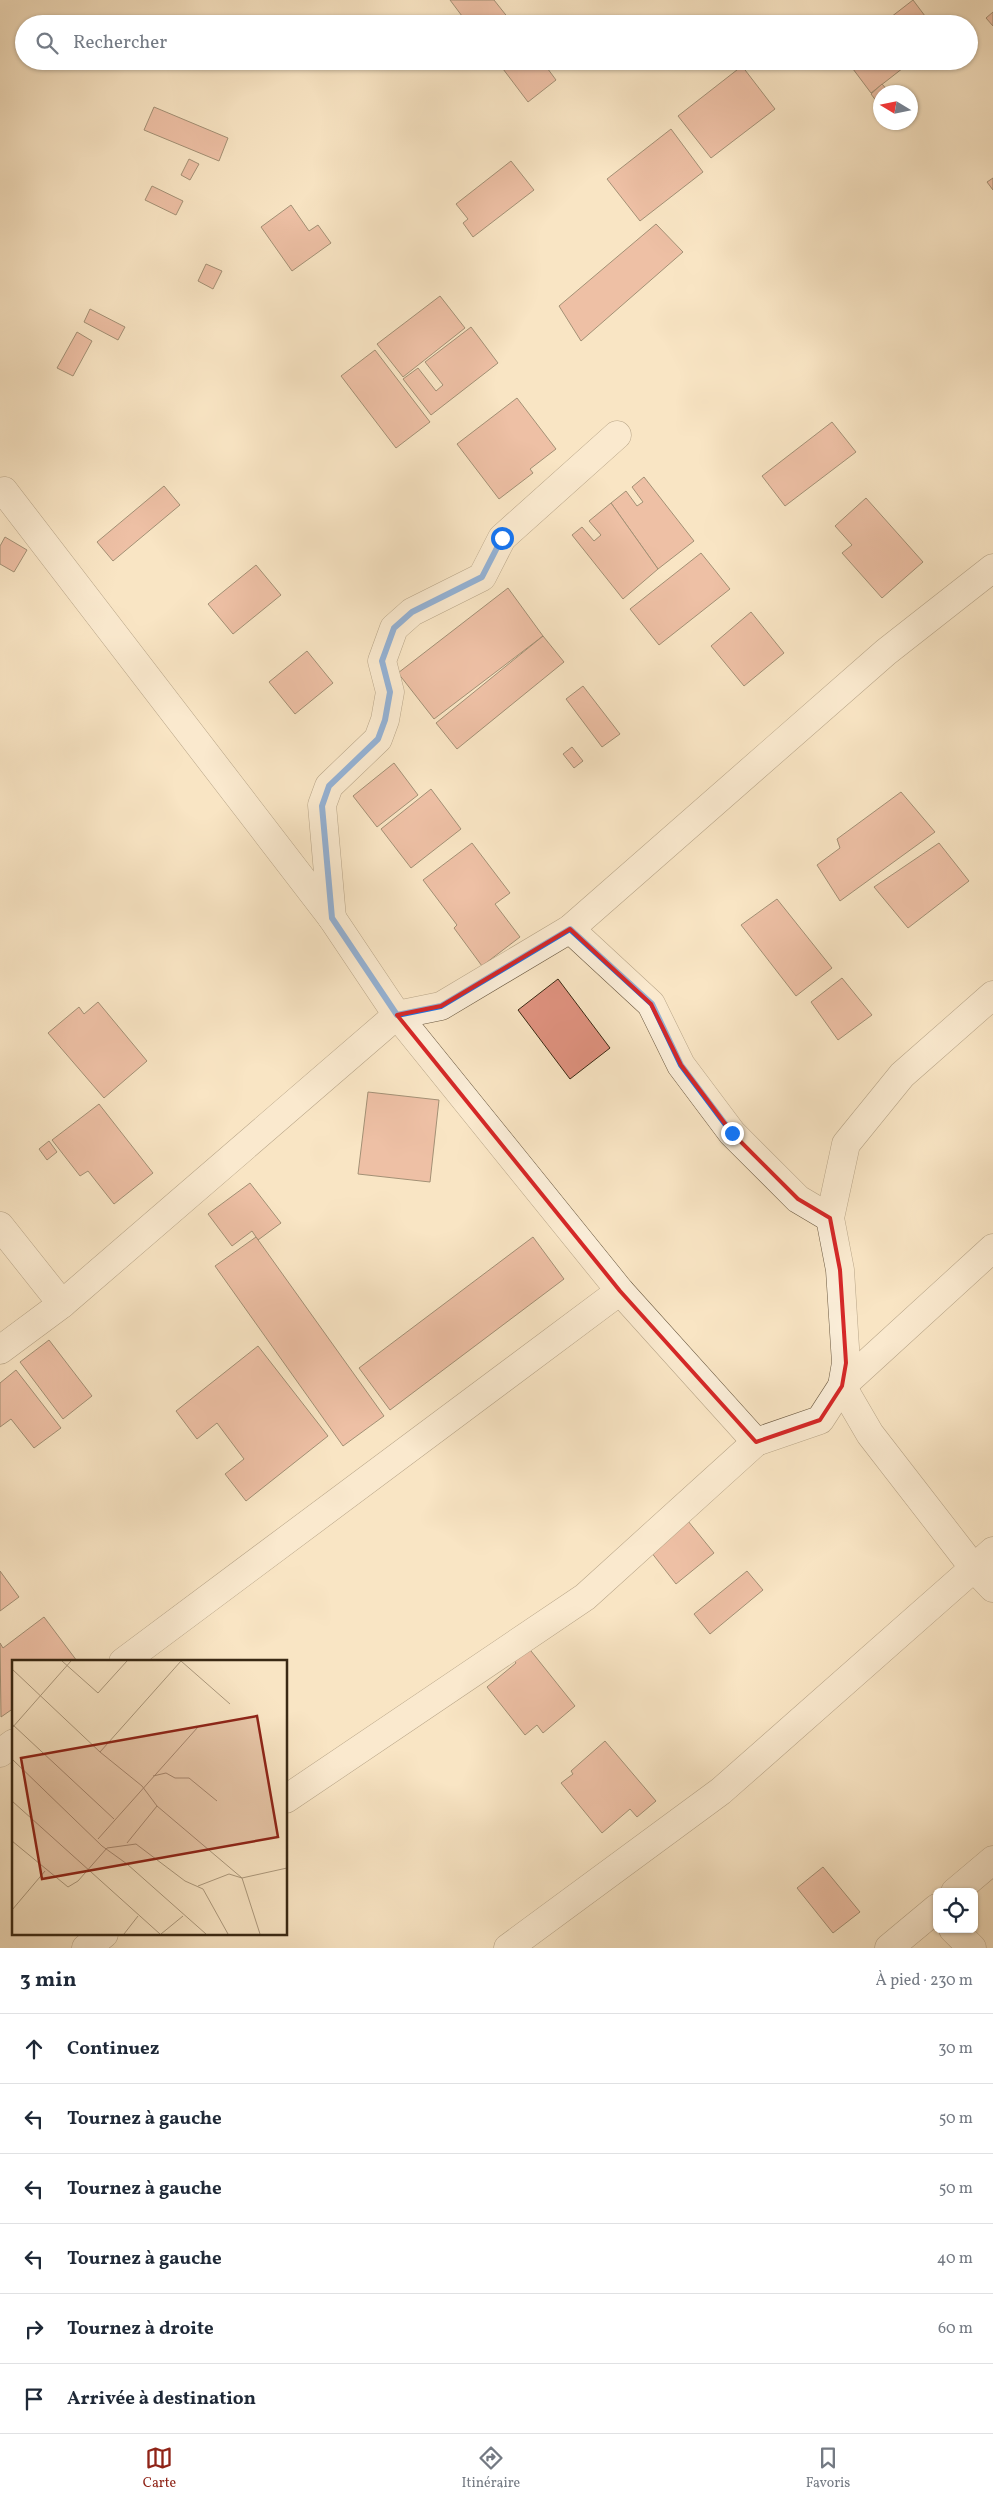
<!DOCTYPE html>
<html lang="fr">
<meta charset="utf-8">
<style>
:root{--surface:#fff;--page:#f6f6f7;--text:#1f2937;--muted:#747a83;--line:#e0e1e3;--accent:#8f2418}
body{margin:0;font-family:Vollkorn,serif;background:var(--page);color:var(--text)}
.controls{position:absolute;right:15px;bottom:15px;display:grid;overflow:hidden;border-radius:8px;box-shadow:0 1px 4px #0004}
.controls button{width:45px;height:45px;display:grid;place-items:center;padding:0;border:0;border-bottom:1px solid var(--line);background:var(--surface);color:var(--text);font:25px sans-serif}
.compass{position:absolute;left:873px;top:85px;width:45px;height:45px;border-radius:50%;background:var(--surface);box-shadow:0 1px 4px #0004;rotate:280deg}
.stop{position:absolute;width:15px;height:15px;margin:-11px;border:4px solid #1a73e8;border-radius:50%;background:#fff}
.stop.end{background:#1a73e8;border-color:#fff;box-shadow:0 1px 5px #0008}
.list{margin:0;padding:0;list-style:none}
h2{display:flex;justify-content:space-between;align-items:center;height:65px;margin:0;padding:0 20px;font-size:21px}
h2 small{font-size:16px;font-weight:400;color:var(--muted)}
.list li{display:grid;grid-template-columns:32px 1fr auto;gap:15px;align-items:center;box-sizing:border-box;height:70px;padding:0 20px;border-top:1px solid var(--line)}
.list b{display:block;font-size:19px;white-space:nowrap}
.list em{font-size:16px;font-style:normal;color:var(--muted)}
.icon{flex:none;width:28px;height:28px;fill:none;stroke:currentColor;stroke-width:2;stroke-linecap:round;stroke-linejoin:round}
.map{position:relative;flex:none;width:993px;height:1948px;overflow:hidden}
.search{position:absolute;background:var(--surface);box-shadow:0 1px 4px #0004;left:15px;right:15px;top:15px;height:55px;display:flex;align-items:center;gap:12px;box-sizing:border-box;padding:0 18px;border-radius:28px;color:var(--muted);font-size:19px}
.sheet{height:485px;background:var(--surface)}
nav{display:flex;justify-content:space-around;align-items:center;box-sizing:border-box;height:70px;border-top:1px solid var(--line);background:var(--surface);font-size:14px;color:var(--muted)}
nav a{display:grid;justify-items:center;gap:2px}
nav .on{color:var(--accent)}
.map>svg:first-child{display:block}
.building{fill:#df927f;stroke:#3a2914}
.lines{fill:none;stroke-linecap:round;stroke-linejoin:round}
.minor-casing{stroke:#6a5840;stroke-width:29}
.minor{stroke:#fbeed9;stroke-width:28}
.route{stroke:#1a73e8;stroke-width:6}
.marked{fill:none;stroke:#d62828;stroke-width:4;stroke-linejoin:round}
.inset-road{fill:none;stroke:#ad9a7e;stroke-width:1}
.view{fill:#8f2418;fill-opacity:0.15;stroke:#8f2418;stroke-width:2.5}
.inset-edge{fill:none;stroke:#3a2914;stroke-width:2.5}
</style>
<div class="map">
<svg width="993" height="1948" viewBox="0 0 993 1948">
<rect width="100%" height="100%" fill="#f9e5c4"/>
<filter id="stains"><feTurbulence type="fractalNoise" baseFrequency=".004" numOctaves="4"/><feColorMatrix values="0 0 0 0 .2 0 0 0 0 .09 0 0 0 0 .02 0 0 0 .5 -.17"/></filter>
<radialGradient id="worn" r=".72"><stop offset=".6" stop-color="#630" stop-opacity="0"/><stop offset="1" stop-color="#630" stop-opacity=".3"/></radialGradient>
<g class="building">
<path d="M450,0h44l19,24h-45z"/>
<path d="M913,0l18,24h-49z"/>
<path d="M993,12v14l-7,-8z"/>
<path d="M497,61h45l14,19 -28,22z"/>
<path d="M847,61h65l-41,32z"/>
<path d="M742,66l33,43 -64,49 -33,-42z"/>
<path d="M882,84l7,8h-9v14l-9,-12z"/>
<path d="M154,107l74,31 -9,23 -75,-31z"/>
<path d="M671,129l32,43 -63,49 -33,-42z"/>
<path d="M189,159l10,5 -9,16 -9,-5z"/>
<path d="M511,161l23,29 -61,47 -10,-14 5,-4 -12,-15z"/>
<path d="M993,178v12l-6,-8z"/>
<path d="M152,186l31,15 -7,14 -31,-15z"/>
<path d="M291,205l18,26 9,-6 13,18 -39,28 -31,-44z"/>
<path d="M656,224l27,28 -102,89 -22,-35z"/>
<path d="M206,264l16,7 -9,18 -15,-8z"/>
<path d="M440,296l25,32 -62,49 -26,-33z"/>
<path d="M90,309l35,18 -7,13 -34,-18z"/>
<path d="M471,327l27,36 -67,52 -28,-36 15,-11 18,23 7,-6 -18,-23z"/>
<path d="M77,332l15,9 -19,35 -16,-8z"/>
<path d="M375,350l55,72 -34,26 -55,-72z"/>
<path d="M517,398l39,51 -26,20 3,4 -34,26 -42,-55z"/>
<path d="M832,422l24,30 -71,54 -23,-30z"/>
<path d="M644,477l50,64 -36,28 -47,-66 15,-12 11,15 6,-4 -11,-15z"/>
<path d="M164,486l16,19 -67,56 -16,-19z"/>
<path d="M866,498l57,64 -41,36 -40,-45 10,-8 -17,-19z"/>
<path d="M611,503l47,66 -35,30 -51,-64 10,-8 12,14 7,-6 -12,-14z"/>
<path d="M5,537l22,13 -13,22 -14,-8v-18z"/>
<path d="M701,553l29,36 -71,56 -29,-36z"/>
<path d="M256,565l25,30 -48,39 -25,-30z"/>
<path d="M508,588l35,48 -109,83 -36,-46z"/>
<path d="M751,612l33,41 -40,33 -33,-40z"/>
<path d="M543,636l21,26 -107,87 -21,-26z"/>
<path d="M307,651l26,32 -38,31 -26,-32z"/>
<path d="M583,686l37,48 -18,13 -36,-48z"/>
<path d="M572,747l11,14 -9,7 -11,-14z"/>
<path d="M394,763l24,32 -41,32 -24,-31z"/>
<path d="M431,789l30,40 -50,39 -30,-39z"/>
<path d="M901,792l34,40 -95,69 -23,-36 23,-17 -3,-9z"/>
<path d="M472,843l38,50 -15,11 25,33 -38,29 -28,-38 3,-3 -34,-45z"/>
<path d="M939,843l30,38 -61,47 -34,-41z"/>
<path d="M777,899l55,69 -36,28 -55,-71z"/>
<path d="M842,978l30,37 -34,25 -27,-38z"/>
<path d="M558,979l52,69 -40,31 -52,-69z"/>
<path d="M98,1002l49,59 -43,37 -56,-65 31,-26 5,7z"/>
<path d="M368,1092l71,8 -9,82 -72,-8z"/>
<path d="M99,1104l54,69 -39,31 -26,-33 -8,5 -28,-36z"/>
<path d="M49,1141l8,11 -10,8 -8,-11z"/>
<path d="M250,1183l31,40 -23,17 -6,-9 -20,15 -24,-32z"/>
<path d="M256,1237l128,179 -41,30 -128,-180z"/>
<path d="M533,1237l31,42 -174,131 -31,-42z"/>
<path d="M49,1340l43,56 -29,23 -43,-57z"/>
<path d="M258,1346l70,90 -82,65 -21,-27 19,-15 -27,-36 -20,16 -21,-28z"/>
<path d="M16,1370l45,58 -27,20 -23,-29 -11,8v-44z"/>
<path d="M688,1521l26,32 -38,31 -25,-32z"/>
<path d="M0,1571l19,26 -19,14z"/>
<path d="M747,1571l16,19 -53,44 -16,-20z"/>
<path d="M44,1617l33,44 -63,1v46l-13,9 -1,-74 3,5z"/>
<path d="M527,1646l48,60 -32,27 -6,-8 -12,10 -38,-48 29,-24 -4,-5z"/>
<path d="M605,1741l51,60 -19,16 -7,-8 -28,24 -41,-50 12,-9 -2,-3z"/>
<path d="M823,1867l37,45 -27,21 -36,-45z"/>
</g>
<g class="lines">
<g class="minor-casing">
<g id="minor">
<path d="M4,491l328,427 65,97 223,276 136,151"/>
<path d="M332,918l-10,-113 7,-19 49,-47 7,-19 5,-28 -8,-31 12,-33 18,-16 70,-35 20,-39 115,-103"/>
<path d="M570,929l81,75 30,61 51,68 66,66 32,19"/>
<path d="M993,995l-91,80 -56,69 -16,74 10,52 6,93 -4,23 28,48 103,133 20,21"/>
<path d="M0,1226l62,78"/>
<path d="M0,1350l62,-46 335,-289 44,-9 129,-77 316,-277 107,-84"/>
<path d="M123,1662l497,-371"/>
<path d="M0,1753l14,-10"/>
<path d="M286,1799l299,-202 171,-155 64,-22 22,-34 151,-138"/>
<path d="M955,1892l38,-32"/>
<path d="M953,1929l19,19"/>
<path d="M86,1948l18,-14"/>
<path d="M508,1948l213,-157 272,-240"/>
<path d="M889,1948l48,-40"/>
</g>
</g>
<use href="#minor" class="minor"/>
</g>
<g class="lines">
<path class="route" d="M502,538l-20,39 -70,35 -18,16 -12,33 8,31 -5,28 -7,19 -49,47 -7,20 10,112 65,97 44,-9 129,-77 82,75 29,61 51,68"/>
</g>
<path d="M0 0H993V1948H0ZM570,929l81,75 30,61 51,68 66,66 32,19 10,52 6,93 -4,23 -22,34 -64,22 -136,-151 -223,-276 44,-9z" fill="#f9e5c4" fill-opacity=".55" fill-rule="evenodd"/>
<path class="marked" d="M570,929l81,75 30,61 51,68 66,66 32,19 10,52 6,93 -4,23 -22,34 -64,22 -136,-151 -223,-276 44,-9z"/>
<g transform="translate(12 1660)">
<rect width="275" height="275" fill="#f9e5c4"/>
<path class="inset-road" d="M50,1l36,32 29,-32M169,1l49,43M0,9l88,83 42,34 15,20 85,72 18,56M0,64l102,95M0,68l59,-67M88,92l81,-91M0,99l90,87 25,18 79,70M141,116l13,-3 9,5h14l28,23M0,141l148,133M86,179l100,-112M0,181l56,46 10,-6 29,-33 29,-4 49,37 18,8 25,45M115,183l30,-37M186,226l31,-12 13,4 45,-10M0,250l33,-39M112,274l14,-18M149,274l22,-18"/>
<path class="view" d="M245,56l21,121 -236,42 -21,-121z"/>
<rect width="275" height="275" class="inset-edge"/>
</g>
<rect width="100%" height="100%" filter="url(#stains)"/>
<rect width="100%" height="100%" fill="url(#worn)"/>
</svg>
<div class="controls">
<button><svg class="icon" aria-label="locate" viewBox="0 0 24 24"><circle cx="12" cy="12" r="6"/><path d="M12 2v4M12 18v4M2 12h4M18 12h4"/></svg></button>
</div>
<svg class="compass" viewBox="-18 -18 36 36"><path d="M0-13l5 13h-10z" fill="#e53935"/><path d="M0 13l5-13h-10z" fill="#747a83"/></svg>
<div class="stop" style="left:502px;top:538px"></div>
<div class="stop end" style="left:732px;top:1133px"></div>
<div class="search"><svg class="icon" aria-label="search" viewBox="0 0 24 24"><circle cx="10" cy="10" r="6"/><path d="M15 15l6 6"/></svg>Rechercher</div>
</div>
<section class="sheet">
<h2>3 min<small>À pied · 230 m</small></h2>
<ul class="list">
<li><svg class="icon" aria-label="ahead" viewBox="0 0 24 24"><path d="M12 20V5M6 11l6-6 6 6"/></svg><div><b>Continuez</b></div><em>30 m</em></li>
<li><svg class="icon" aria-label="left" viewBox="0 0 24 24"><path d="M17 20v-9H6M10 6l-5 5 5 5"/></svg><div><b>Tournez à gauche</b></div><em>50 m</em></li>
<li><svg class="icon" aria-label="left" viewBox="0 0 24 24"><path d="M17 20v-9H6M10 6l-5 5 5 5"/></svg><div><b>Tournez à gauche</b></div><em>50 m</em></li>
<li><svg class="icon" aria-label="left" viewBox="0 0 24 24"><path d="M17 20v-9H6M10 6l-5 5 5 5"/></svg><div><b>Tournez à gauche</b></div><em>40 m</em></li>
<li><svg class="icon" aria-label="right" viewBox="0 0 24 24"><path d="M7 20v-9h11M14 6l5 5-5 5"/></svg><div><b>Tournez à droite</b></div><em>60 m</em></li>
<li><svg class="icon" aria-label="arrive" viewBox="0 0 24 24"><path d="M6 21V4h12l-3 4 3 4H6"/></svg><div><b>Arrivée à destination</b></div></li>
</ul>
</section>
<nav>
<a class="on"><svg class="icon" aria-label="map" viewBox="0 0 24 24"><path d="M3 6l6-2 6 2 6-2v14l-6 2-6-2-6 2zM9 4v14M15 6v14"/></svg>Carte</a>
<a><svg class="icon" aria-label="directions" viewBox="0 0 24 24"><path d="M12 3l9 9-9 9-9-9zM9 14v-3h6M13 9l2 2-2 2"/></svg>Itinéraire</a>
<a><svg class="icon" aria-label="saved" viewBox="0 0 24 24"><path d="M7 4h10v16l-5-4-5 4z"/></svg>Favoris</a>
</nav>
